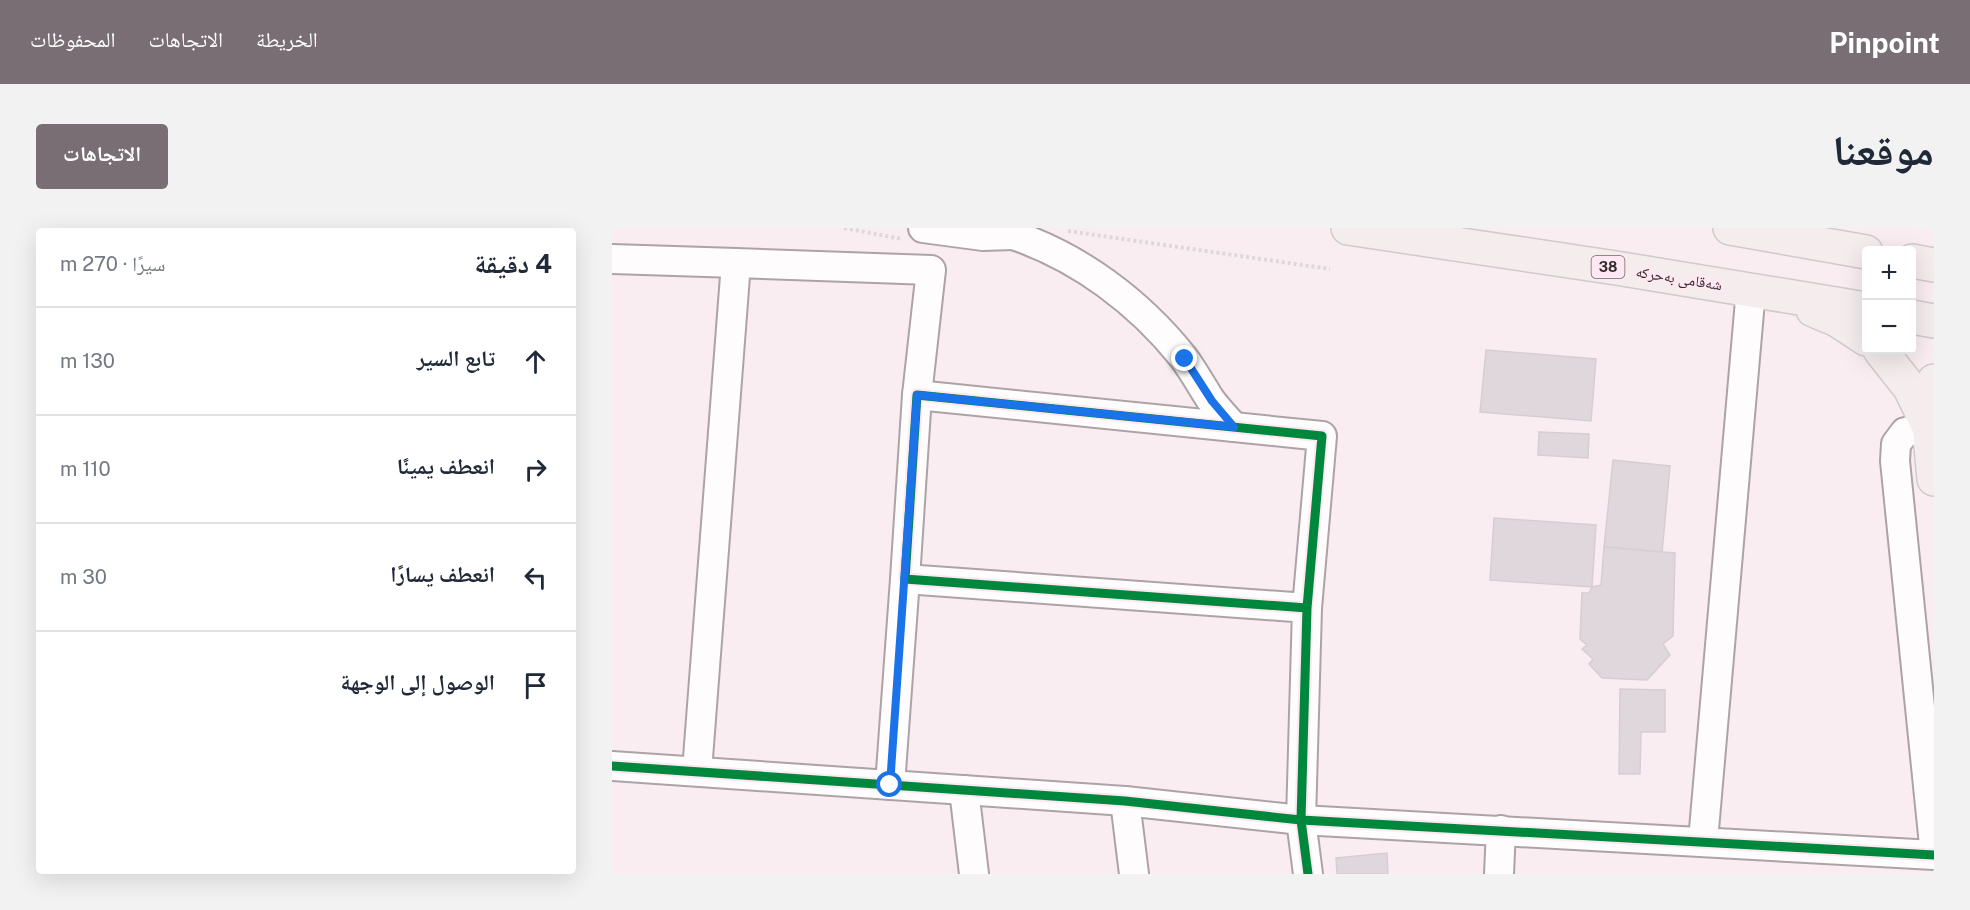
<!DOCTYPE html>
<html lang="ar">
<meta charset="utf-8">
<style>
:root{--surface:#fff;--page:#f2f2f3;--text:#1f2937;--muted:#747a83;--line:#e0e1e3;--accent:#796e73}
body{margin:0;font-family:"Public Sans","Noto Naskh Arabic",sans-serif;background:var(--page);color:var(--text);direction:rtl}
.controls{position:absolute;right:18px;top:18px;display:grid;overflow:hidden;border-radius:6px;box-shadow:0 6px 24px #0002}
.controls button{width:54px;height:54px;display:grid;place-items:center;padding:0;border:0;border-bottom:2px solid var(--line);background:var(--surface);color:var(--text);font:30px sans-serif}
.stop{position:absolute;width:18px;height:18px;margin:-14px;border:4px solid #1a73e8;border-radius:50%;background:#fff}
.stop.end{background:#1a73e8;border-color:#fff;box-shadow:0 2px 6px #0008}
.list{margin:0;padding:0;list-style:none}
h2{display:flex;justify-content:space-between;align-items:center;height:78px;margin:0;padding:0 24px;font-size:26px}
h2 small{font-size:20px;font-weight:400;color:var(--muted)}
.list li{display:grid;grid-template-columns:39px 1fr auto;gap:18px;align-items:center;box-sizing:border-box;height:108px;padding:0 24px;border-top:2px solid var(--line)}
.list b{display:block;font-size:22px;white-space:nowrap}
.list em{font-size:20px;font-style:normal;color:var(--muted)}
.icon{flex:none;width:33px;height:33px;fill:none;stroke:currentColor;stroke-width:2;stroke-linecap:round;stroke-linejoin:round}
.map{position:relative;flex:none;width:1322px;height:646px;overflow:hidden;direction:ltr;border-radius:6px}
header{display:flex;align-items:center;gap:36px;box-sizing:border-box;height:84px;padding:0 30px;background:var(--accent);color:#fff}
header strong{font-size:28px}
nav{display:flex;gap:33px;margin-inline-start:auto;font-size:21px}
.intro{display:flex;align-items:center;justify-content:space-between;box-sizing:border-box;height:144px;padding:0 36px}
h1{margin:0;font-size:42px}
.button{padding:15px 27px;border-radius:6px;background:var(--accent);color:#fff;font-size:21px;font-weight:700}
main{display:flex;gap:36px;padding:0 36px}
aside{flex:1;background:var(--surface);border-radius:6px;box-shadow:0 6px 24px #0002}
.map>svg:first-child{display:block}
.building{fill:#dfd7dc;stroke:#d6ced3;stroke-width:1.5}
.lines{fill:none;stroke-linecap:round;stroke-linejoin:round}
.minor-casing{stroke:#ada3a7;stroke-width:32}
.major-casing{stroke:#d1cacc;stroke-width:36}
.path{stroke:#ddd9da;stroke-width:4;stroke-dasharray:3 3;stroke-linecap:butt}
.minor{stroke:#fefcfd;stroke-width:28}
.major{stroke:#f4eced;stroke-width:33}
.cycleway-casing{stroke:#ffe8f1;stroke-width:13}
.cycleway{stroke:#00873e;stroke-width:9}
.route{stroke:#1a73e8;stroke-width:8}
.labels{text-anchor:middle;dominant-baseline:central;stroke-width:5;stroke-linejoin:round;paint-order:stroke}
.shield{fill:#ffe8f1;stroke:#706368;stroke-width:1.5}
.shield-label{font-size:14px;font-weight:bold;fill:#332a2e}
.street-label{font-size:15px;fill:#332a2e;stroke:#ffe8f1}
</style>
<header>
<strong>Pinpoint</strong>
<nav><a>الخريطة</a><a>الاتجاهات</a><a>المحفوظات</a></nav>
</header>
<div class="intro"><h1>موقعنا</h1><a class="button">الاتجاهات</a></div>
<main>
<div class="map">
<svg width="1322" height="646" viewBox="0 0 1322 646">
<rect width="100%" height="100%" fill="#faedf2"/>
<g class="building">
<path d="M874,122l110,9 -5,62 -111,-9z"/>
<path d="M927,204l50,2 -1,24 -50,-3z"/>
<path d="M1001,232l57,6 -8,87 -58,-6z"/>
<path d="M882,290l102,7 -4,62 -102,-7z"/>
<path d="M992,319l71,6 -2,83 -10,8 7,11 -23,25 -45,-2 -13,-14 4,-5 -11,-10 5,-4 -7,-6 2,-46h7l3,-6 9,-2z"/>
<path d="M1008,461l45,1v42h-24l-1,42h-21z"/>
<path d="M775,625l1,21h-51l-1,-16z"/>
</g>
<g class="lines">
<g class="minor-casing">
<g id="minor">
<path d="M311,0l60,8 30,-1 1,-7"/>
<path d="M401,7c66,22 126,67 170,122 10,13 18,28 27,42 7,10 16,19 24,28"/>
<path d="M0,31l124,4"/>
<path d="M1318,200l-25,4 -9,12 -1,17 39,384"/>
<path d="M695,380l-402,-29 12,-184 405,41 -15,172 -6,212 7,54"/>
<path d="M0,538l513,35 176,19 633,35"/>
<path d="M85,543l39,-508 195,7 -14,125"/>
<path d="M278,557l15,-206"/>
<path d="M352,562l10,84"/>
<path d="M513,573l9,73"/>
<path d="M1091,613l48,-552"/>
<path d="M887,646l2,-44"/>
</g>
</g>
<g class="major-casing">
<g id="major">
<path d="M736,0l268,40 250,41"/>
<path d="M1118,0l136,24"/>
<path d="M1300,33l22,4"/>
<path d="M1201,82l24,10 29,19"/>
<path d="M1300,89l22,4"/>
<path d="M1268,122l30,38 19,39"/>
<path d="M1322,153c-8,32 -3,65 0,98"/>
</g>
</g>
<g class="path">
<path d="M232,0l58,11"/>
<path d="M456,3l262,38"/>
</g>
<use href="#minor" class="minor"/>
<use href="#major" class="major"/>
<g class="cycleway-casing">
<g id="cycleway">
<path d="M695,380l-402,-29 12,-184 405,41 -15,172 -6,212 7,54"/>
<path d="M0,538l513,35 176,19 633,35"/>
</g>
</g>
<use href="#cycleway" class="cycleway"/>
</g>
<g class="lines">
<path class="route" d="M278,557l27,-390 317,32 -22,-26 -27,-42"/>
</g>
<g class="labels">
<rect class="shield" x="979.5" y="28" width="33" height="22" rx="4.5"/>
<g class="shield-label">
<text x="996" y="39">38</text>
</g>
<g class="street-label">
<text transform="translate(1067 50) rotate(9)">شەقامی بەحرکە</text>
</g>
</g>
</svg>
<div class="controls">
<button>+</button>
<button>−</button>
</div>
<div class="stop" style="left:278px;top:557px"></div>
<div class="stop end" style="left:573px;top:131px"></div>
</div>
<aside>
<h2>4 دقيقة<small>سيرًا · 270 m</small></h2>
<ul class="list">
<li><svg class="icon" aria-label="ahead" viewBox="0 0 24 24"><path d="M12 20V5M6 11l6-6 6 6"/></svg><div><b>تابع السير</b></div><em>130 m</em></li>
<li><svg class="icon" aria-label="right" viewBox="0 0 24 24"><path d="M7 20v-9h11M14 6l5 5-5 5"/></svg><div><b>انعطف يمينًا</b></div><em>110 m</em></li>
<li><svg class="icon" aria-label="left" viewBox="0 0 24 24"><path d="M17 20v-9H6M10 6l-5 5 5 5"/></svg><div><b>انعطف يسارًا</b></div><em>30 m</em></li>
<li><svg class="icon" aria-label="arrive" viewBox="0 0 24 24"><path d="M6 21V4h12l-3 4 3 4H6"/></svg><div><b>الوصول إلى الوجهة</b></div></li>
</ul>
</aside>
</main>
